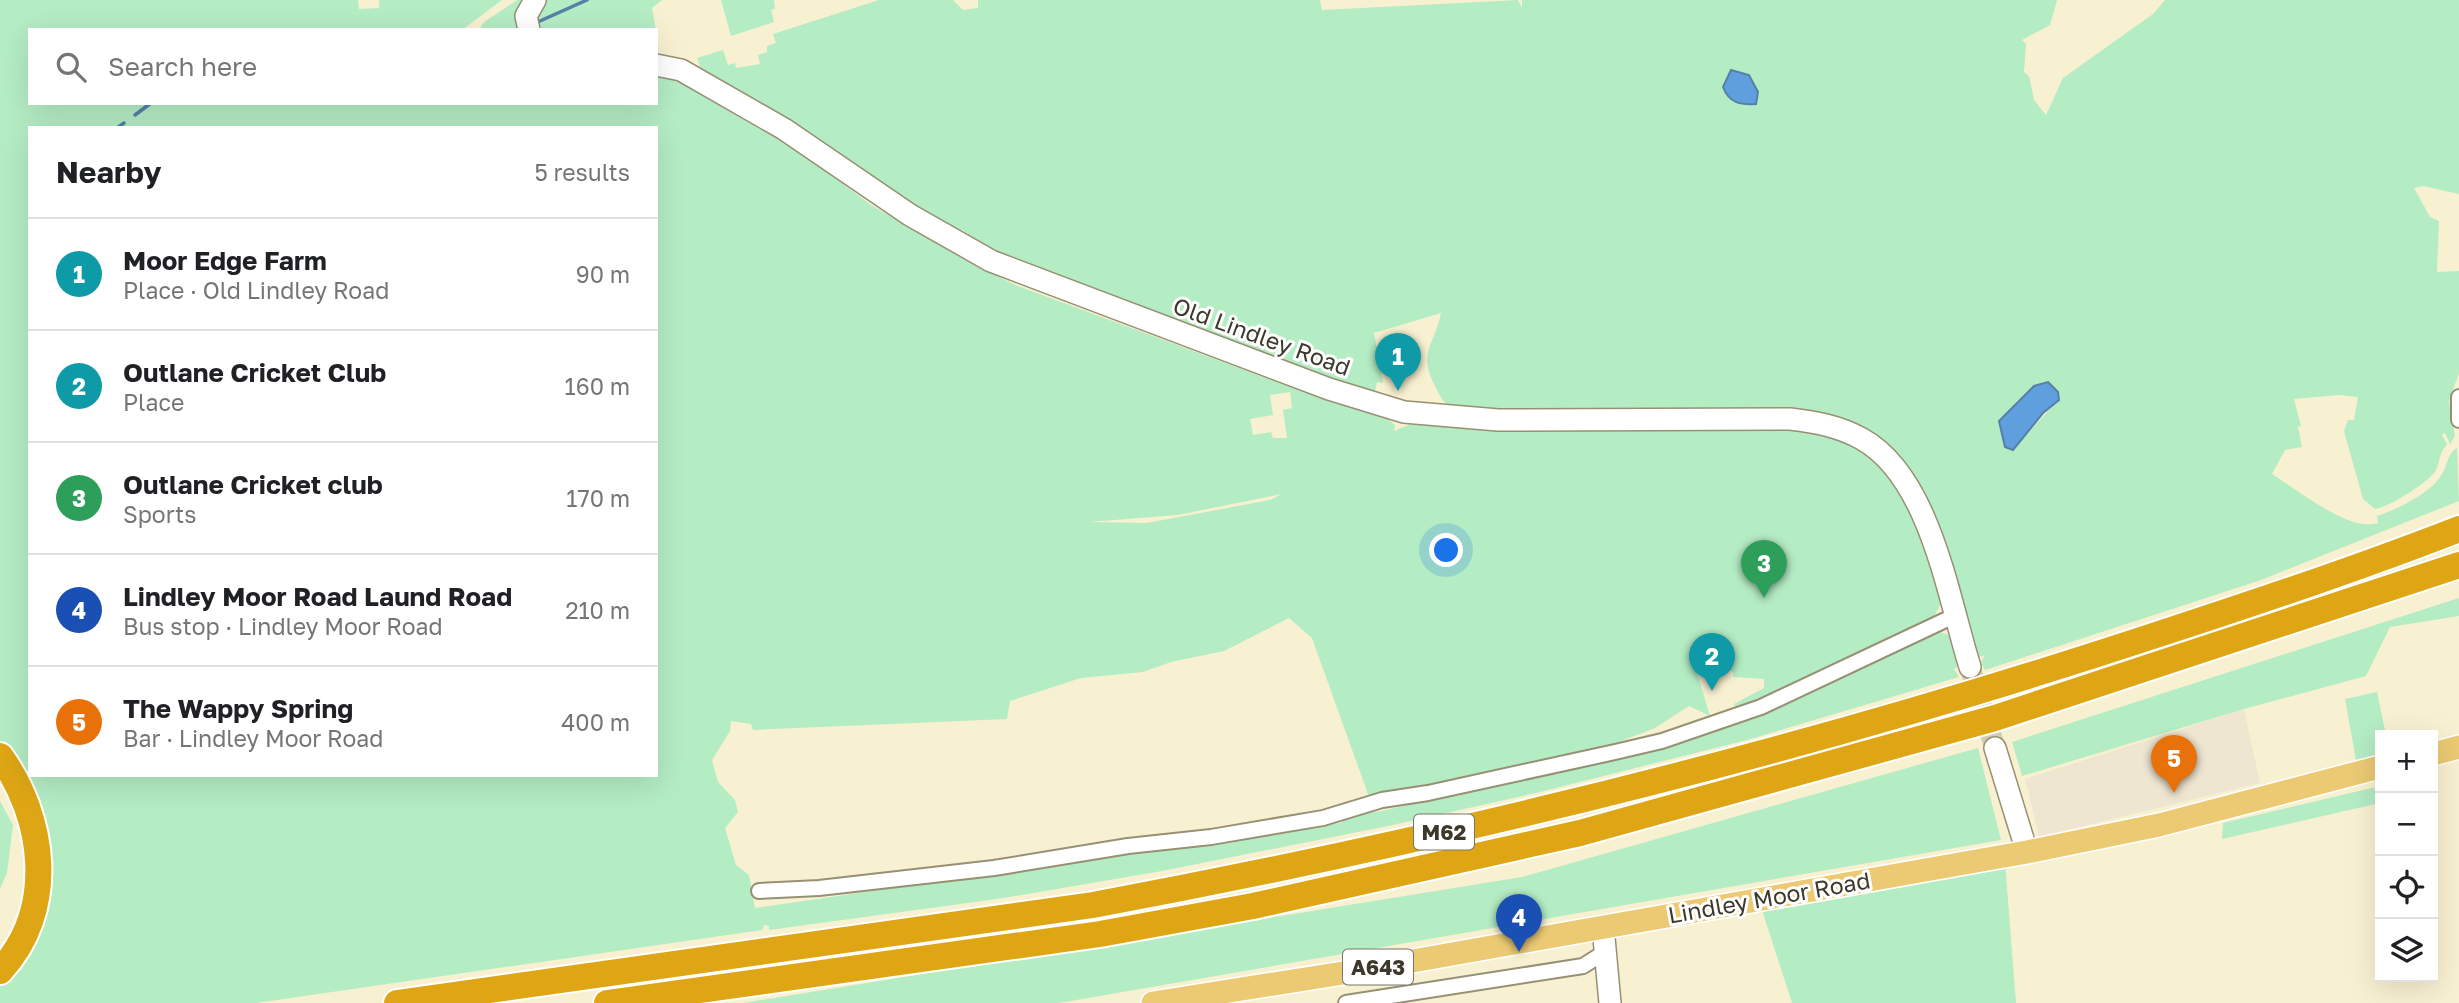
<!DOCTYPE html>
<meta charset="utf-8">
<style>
:root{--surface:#fff;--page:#f2f2f2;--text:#202124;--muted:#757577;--line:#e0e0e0;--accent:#2563eb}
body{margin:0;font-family:"Golos Text",sans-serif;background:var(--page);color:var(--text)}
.controls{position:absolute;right:21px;bottom:21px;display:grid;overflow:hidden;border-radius:0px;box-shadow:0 7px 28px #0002}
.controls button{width:63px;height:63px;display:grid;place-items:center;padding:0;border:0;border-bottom:2px solid var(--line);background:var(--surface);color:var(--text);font:35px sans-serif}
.you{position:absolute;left:1447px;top:551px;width:24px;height:24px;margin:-18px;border:5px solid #fff;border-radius:50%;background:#1a73e8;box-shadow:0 0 0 10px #1a73e833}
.badge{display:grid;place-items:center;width:46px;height:46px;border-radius:50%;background:var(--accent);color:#fff;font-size:23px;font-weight:700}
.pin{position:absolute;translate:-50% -58px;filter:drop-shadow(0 2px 4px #0008)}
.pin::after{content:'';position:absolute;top:37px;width:24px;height:21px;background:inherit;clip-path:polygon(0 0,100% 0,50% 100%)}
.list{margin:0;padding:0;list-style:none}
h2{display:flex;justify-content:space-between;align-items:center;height:91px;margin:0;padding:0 28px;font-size:30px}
h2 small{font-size:23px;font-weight:400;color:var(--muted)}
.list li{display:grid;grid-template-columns:46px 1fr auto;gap:21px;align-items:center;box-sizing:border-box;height:112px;padding:0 28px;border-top:2px solid var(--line)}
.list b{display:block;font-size:26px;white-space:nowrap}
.list p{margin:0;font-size:23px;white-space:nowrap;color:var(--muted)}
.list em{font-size:23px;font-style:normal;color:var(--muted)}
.icon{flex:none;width:38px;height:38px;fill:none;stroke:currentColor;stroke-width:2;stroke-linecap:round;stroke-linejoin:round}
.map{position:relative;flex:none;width:2459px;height:1003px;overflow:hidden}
.search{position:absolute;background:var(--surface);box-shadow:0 7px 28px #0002;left:28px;top:28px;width:630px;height:77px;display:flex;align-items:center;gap:18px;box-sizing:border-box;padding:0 24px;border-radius:0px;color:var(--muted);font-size:26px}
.panel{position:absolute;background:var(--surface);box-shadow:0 7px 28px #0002;left:28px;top:126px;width:630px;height:651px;border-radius:0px}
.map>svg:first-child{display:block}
.commercial{fill:#efe6d1}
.green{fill:#b4ecc4;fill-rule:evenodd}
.water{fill:#609fdd;stroke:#5580a8;stroke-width:2}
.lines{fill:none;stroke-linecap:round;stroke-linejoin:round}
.stream{stroke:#5580a8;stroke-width:3.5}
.secondary-tunnel{stroke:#d2ccb0;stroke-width:21;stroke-dasharray:21 10;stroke-linecap:butt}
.street-casing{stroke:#979073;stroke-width:18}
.secondary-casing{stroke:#979073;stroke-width:24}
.primary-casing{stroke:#fff;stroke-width:26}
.highway-casing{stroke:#fff;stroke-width:30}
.street{stroke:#fff;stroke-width:14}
.secondary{stroke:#fff;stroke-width:21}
.primary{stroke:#ebca73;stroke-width:23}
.highway{stroke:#dea615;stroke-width:26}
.labels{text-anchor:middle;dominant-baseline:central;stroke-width:6;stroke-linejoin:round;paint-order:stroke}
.shield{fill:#fefefe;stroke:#76746b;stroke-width:2}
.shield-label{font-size:21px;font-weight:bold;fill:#3c392c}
.street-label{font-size:23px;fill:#3c392c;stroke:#fefefe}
</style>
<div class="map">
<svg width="2459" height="1003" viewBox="0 0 2459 1003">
<rect width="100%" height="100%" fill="#f8f1d1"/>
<path class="commercial" d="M2244,709l16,74 -221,54 -14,-58z"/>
<g class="green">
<path d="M0,0h358l1,9 20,-1v-8h123l-40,30h-432v73h626v-31l28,11 106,61 81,61 105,61 42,20 318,118 2,-3 45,14 12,10 -1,6 22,-9 387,3 65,26 47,60 27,90 -8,16 -68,35 -130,56 -2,-4 30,-16v-9l-31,-2v-5l-20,-10 -18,4 15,50 -21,-10 -34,22 -47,18 -175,41 -44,3 -20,7 -57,-159 -23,-20 -65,33 -53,11 -28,10 -62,6 -71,23 -3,18 -254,11 -2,-6 -20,-3 -1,10 -18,29 6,22 17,18 3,12 -13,16 11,37 13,10 6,33 586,-85c10,-11 21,-14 36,-11l291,-66 34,-10 237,-104 10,3 11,30 -6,4 5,8 -212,63 -207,52 -152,34 -226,45 -158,27 -235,32v-4l-5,-1 -2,5 -506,73h-256v-25l42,-84 -42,-147zM30,128h626v647h-626zM1290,392l2,16 -9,2 4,28h-14l-2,-6 -18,3 -3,-16 23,-4 -3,-20zM1282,494l-12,6 -123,23 -58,-1 89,-7z"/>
<path d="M517,0h14l-8,30h-44l5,-8z"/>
<path d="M539,0h123l-10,8 4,22h-119l-5,-21z"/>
<path d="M721,0h53l1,9 -4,1 3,12 -43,14z"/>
<path d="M879,0h74l10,10 15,-2v-8h342l2,10 196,-10 4,8v-8h535l-7,25 -28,15 4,4 -2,28 5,4 5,24 12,15 17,-37 90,-64 12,-14h294v194l-36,-8 -9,2 16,29 9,4 -2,51 22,-1v102l-10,28 6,35 -5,8 -5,-11 -3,1 5,11c-8,8 -7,16 -11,25 -6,12 -49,38 -61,39l-12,-10 -19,-68 4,-11h6l4,-23 -18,-2 -46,4 7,27 -3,1 4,20 -17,3 -13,24c24,15 78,59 106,49l-1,-7c19,-6 52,-22 63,-39 8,-10 6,-22 17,-29l2,53 -198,79 -276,90 -4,-8 4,-7 -11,4 -35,-115 -77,-112 -409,-23c-10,-7 -12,-11 -17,-21 -19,-36 -2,-41 5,-75l-67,20 9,50 -6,-1 -3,13 -342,-123 -65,-33 1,-5 -6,-4 -5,3 -247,-157 -10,-9 -3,-9 26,-8 5,15 7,-2 1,5 24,-4 -2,-9 9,-3v-6l9,-3 -3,-9zM2049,382l10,17 -46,50 1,-45 19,-18z"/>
<path d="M2459,598v18l-69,11 -24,49 -122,33 -222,67 -10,-34z"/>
<path d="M2377,692l9,43h-6v20l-24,5 -11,-61z"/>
<path d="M1978,748l23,92 -942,163h-316l779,-126z"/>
<path d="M2380,786v17l-158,36 1,-16z"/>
<path d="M0,801l13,24 -6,48 -7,16z"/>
<path d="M2005,862l11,141h-224l-30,-93z"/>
</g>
<g class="water">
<path d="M1731,70l18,5 9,17 -2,12c-16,1 -27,-1 -33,-17z"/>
<path d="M2048,382l10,10 1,8 -16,13 -30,37 -8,-3 -6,-26 35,-35z"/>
</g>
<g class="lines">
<g class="stream">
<path d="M540,21l47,-21"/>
<path d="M135,115l16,-12"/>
<path d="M117,128l7,-5"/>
</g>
<path class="secondary-tunnel" d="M1970,667l25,81"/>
<g class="street-casing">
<g id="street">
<path d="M2459,397v23"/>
<path d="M759,891l60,-3 175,-20 134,-22 83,-9 112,-19 59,-18 46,-7 187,-41 47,-11 99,-34 193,-91"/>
<path d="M1346,1003l237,-37 22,-14"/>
</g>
</g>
<g class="secondary-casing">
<g id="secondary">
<path d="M529,30l-3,-14 9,-16"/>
<path d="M656,65l25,5 103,59 126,86 81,46 338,128 75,23 94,8 292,-1c25,3 49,7 72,20 68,38 86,158 108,228"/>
<path d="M1995,748l32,104"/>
<path d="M1603,927l7,76"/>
</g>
</g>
<g class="primary-casing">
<g id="primary">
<path d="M2433,754l26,-7"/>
<path d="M1153,1003l209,-33 665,-118 132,-27 221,-58"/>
</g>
</g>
<g class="highway-casing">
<g id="highway">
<path d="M0,756c45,62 57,154 0,215"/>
<path d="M397,1003l696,-98c360,-67 715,-155 1063,-270 102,-33 203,-67 303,-106"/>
<path d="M607,1003l493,-69 153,-28 327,-73 415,-115 464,-153"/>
</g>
</g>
<use href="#street" class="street"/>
<use href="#secondary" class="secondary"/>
<use href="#primary" class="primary"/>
<use href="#highway" class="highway"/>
</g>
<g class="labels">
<g class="shield">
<rect x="1414" y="814.5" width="60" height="35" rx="5"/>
<rect x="1343" y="949.5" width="70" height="35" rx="5"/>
</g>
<g class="shield-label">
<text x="1444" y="832">M62</text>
<text x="1378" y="967">A643</text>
</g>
<g class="street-label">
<text transform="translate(1262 336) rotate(20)">Old Lindley Road</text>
<text transform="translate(1769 897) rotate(-10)">Lindley Moor Road</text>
</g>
</g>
</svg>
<div class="controls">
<button>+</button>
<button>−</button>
<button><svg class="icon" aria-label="locate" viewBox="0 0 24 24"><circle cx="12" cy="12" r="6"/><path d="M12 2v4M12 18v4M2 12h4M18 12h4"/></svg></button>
<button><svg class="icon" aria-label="layers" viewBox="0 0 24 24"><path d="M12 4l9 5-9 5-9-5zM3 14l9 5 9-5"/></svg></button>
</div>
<div class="you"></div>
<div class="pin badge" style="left:1398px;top:391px;background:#0f9aa8">1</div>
<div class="pin badge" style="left:1712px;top:691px;background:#0f9aa8">2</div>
<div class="pin badge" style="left:1764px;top:598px;background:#2e9e5b">3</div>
<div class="pin badge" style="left:1519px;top:952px;background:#1a4fb4">4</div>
<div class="pin badge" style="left:2174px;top:793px;background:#e8710a">5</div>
<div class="search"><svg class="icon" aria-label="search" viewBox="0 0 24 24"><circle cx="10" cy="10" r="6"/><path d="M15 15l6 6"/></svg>Search here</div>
<section class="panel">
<h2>Nearby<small>5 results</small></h2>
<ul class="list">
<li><span class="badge" style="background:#0f9aa8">1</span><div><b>Moor Edge Farm</b><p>Place · Old Lindley Road</p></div><em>90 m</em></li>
<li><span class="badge" style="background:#0f9aa8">2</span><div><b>Outlane Cricket Club</b><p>Place</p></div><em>160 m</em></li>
<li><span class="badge" style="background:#2e9e5b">3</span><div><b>Outlane Cricket club</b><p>Sports</p></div><em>170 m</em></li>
<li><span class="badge" style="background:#1a4fb4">4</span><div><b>Lindley Moor Road Laund Road</b><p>Bus stop · Lindley Moor Road</p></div><em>210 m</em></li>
<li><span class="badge" style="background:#e8710a">5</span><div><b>The Wappy Spring</b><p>Bar · Lindley Moor Road</p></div><em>400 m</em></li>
</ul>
</section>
</div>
